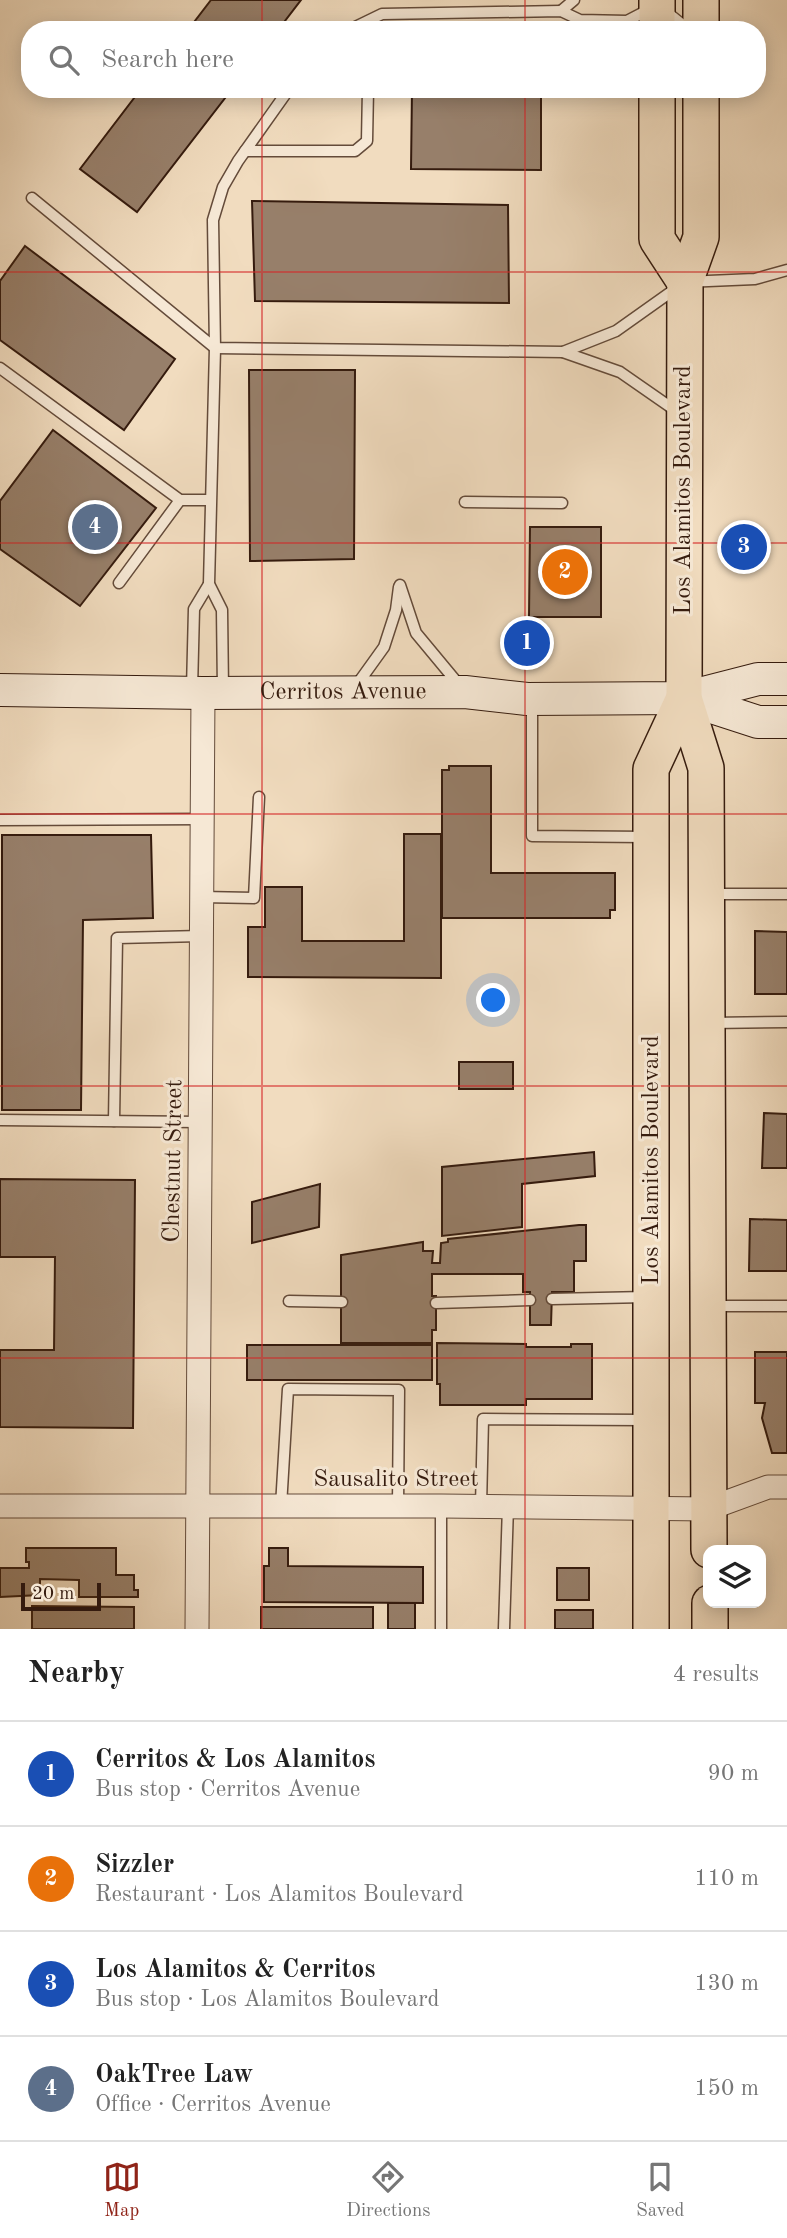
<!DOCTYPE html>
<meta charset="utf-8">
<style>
:root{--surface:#fff;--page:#f2f2f2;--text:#222;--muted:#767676;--line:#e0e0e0;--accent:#8f2418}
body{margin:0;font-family:"Old Standard TT",serif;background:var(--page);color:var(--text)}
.controls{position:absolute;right:21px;bottom:21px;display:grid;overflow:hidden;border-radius:14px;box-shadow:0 4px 18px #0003}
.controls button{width:63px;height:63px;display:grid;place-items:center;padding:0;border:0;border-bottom:2px solid var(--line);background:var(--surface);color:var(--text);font:35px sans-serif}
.scale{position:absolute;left:21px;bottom:18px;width:80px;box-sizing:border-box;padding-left:7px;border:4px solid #351b0e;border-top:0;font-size:19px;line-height:24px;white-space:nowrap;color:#351b0e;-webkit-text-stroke:5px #f6e8d5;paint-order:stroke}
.you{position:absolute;left:494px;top:1001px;width:24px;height:24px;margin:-18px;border:5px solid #fff;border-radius:50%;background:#1a73e8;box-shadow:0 0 0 10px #1a73e833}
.badge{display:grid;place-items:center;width:46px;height:46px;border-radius:50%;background:var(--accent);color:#fff;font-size:23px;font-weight:700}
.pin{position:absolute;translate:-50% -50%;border:4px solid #fff;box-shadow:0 2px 7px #0006}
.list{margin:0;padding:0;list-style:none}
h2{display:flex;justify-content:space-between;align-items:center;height:91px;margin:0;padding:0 28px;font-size:30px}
h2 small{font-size:23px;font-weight:400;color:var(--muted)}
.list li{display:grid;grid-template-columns:46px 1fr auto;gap:21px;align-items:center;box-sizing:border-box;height:105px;padding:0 28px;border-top:2px solid var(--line)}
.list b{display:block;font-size:26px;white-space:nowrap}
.list p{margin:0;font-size:23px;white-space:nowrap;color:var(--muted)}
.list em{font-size:23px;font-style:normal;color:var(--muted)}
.icon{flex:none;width:38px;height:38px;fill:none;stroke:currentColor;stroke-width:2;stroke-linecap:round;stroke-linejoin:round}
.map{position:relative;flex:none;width:787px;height:1629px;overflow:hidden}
.search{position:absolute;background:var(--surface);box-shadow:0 4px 18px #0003;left:21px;right:21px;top:21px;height:77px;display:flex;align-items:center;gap:18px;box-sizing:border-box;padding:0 24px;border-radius:28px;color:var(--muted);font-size:26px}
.sheet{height:511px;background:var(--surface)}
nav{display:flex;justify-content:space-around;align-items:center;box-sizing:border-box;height:98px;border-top:2px solid var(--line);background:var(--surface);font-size:19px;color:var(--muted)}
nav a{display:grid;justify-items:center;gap:4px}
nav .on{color:var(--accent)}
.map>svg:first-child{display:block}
.building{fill:#977f6a;stroke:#351b0e;stroke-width:2}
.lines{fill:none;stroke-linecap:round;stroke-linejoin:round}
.lane-casing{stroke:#644b3a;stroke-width:13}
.street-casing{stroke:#644b3a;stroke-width:25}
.secondary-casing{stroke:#351b0e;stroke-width:34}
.primary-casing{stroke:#351b0e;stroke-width:38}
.lane{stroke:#f6e8d5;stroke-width:10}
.street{stroke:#f6e8d5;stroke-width:23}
.secondary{stroke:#f6e8d5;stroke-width:32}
.primary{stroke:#f1dcbf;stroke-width:35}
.grid{fill:none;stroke:#d62828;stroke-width:2;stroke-opacity:0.55}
.labels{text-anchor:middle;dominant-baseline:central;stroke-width:6;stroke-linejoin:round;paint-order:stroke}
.street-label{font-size:24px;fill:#351b0e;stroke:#f6e8d5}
</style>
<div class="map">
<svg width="787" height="1629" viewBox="0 0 787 1629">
<rect width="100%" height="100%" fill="#f1dcbf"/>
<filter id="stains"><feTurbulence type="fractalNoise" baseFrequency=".00286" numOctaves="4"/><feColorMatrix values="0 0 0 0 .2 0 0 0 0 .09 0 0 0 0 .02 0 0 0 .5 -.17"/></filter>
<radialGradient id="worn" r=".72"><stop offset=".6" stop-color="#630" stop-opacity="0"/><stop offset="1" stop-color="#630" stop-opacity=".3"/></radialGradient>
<g class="building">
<path d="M211,0h90l-23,30h-90z"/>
<path d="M141,89h91l-95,123 -57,-43z"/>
<path d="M412,89h129v81l-130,-1z"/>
<path d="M252,201l256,4 1,98 -254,-2z"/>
<path d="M25,246l150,113 -51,71 -124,-90v-59z"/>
<path d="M249,370h106l-1,189 -104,2z"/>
<path d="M53,430l103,78 -76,98 -80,-57v-48z"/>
<path d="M530,527h71v90h-72z"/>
<path d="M449,766h42v107h124v37h-5v8h-168v-148h7z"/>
<path d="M404,834h37v144l-193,-1v-50h17v-40h37v54h102z"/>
<path d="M2,835h149l2,83 -70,2 -2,190h-79z"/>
<path d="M755,931l32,1v62h-32z"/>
<rect x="459" y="1062" width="54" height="27"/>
<path d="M764,1113l23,1v54h-25z"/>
<path d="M594,1152l1,24 -73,8v43l-80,9v-69z"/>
<path d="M0,1179l135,1 -2,248 -133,-1v-77h54l1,-93h-55z"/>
<path d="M320,1184l-1,43 -67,16v-41z"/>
<path d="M750,1219l37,1v51h-38z"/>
<path d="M579,1225h7v36h-12v31h-22l-1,33h-21v-33h-7v-18h-91v22h4v34h-4v13h-91v-88l82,-13v9h10l-1,12h8l1,-20 7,-1v-3z"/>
<path d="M437,1343l89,1v3h45v-3h21v55h-66v6h-86v-21h-3z"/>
<rect x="247" y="1345" width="185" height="35"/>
<path d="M755,1352h32v101h-15l-10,-35 3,-15h-10z"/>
<path d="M26,1548h90v27h18v15h4v7h-59v-17l-39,-1v16l-40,2v-29h29v-6h-3z"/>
<path d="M269,1548h19v18l135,1v36l-159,-1v-36h5z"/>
<rect x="557" y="1568" width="32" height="32"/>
<rect x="388" y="1603" width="27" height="26"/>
<path d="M32,1606l102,1v22h-102z"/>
<rect x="261" y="1607" width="112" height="22"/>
<rect x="555" y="1610" width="38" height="19"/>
</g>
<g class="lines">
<g class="lane-casing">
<g id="lane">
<path d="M664,10l25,20"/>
<path d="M561,11l13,-11"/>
<path d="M349,30l33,-16 179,-3 19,9 47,1 25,-13"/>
<path d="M245,151h110l12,-10 1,-52"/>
<path d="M32,198l183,150 348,4 57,20 59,41"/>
<path d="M563,352l53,-21 69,-49 70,-3 32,-9"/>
<path d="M0,368l180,132h30"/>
<path d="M465,502l97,1"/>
<path d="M119,583l61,-83"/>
<path d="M400,585l16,48 44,53"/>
<path d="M356,686l28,-39 12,-37 3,-23"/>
<path d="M192,689l2,-80 15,-25"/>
<path d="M223,691l-1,-81 -13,-26 6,-236 -2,-128 10,-33 15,-26 51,-72"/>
<path d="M532,701v135l115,1"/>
<path d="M0,820l203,-1"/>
<path d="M709,894h78"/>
<path d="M202,897l52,1 5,-101"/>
<path d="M710,1023l77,-1"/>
<path d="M0,1120l201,2"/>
<path d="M114,1121l3,-183 84,-2"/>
<path d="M552,1299l94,-2"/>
<path d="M289,1301l53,1"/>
<path d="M436,1303l94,-3"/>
<path d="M713,1306h74"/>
<path d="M281,1506l7,-117 111,1 -1,116"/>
<path d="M441,1506v123"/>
<path d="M481,1506l2,-87 162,1"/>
<path d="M504,1629l4,-123"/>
</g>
</g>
<g class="street-casing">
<g id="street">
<path d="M0,1506h441l267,3 60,-22h19"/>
<path d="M197,1629l6,-936"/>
</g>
</g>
<g class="secondary-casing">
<g id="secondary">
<path id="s1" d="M0,690l203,3 262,-1 62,7 157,-1 74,-19h29"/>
<path d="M684,698l74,24h29"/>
</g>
</g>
<g class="primary-casing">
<g id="primary">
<path d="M657,30v-30"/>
<path d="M701,30v-30"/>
<path d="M657,89v150l28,43"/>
<path d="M701,89v148l-16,45 -1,416 22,70 3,782"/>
<path d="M710,1603v26"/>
<path d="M651,1629v-860l33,-71"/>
</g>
</g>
<use href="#lane" class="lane"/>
<use href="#street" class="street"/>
<use href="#secondary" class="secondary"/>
<use href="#primary" class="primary"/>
</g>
<path class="grid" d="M262,0v30M525,0v30M262,89v1540M525,89v1540M0,272h787M0,543h787M0,814h787M0,1086h787M0,1358h787"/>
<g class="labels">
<g class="street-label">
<text transform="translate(684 490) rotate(-90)">Los Alamitos Boulevard</text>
<text stroke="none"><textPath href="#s1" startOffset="343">Cerritos Avenue</textPath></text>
<text transform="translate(652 1160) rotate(-90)">Los Alamitos Boulevard</text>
<text transform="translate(174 1161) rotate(-89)">Chestnut Street</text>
<text x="396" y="1480">Sausalito Street</text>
</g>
</g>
<rect width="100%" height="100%" filter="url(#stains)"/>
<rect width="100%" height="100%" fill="url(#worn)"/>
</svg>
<div class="controls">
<button><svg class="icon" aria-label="layers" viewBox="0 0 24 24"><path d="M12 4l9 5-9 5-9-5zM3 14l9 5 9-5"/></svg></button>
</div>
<div class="scale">20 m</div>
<div class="you"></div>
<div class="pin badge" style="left:527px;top:643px;background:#1a4fb4">1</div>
<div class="pin badge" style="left:565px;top:572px;background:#e8710a">2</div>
<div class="pin badge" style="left:744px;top:547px;background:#1a4fb4">3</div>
<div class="pin badge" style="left:95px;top:527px;background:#5c6f8a">4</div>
<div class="search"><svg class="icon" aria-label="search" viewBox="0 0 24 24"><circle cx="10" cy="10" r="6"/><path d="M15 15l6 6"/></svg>Search here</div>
</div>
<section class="sheet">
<h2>Nearby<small>4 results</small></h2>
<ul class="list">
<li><span class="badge" style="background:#1a4fb4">1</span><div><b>Cerritos &amp; Los Alamitos</b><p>Bus stop · Cerritos Avenue</p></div><em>90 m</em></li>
<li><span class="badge" style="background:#e8710a">2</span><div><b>Sizzler</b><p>Restaurant · Los Alamitos Boulevard</p></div><em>110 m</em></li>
<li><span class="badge" style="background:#1a4fb4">3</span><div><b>Los Alamitos &amp; Cerritos</b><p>Bus stop · Los Alamitos Boulevard</p></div><em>130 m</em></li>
<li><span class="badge" style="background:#5c6f8a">4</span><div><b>OakTree Law</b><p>Office · Cerritos Avenue</p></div><em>150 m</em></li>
</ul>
</section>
<nav>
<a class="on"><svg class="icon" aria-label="map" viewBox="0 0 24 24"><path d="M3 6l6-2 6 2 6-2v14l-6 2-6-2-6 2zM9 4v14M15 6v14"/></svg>Map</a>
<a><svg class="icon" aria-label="directions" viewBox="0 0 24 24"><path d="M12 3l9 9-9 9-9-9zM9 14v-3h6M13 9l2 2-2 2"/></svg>Directions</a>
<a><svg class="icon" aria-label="saved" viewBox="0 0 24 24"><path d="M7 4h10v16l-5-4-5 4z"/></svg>Saved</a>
</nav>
